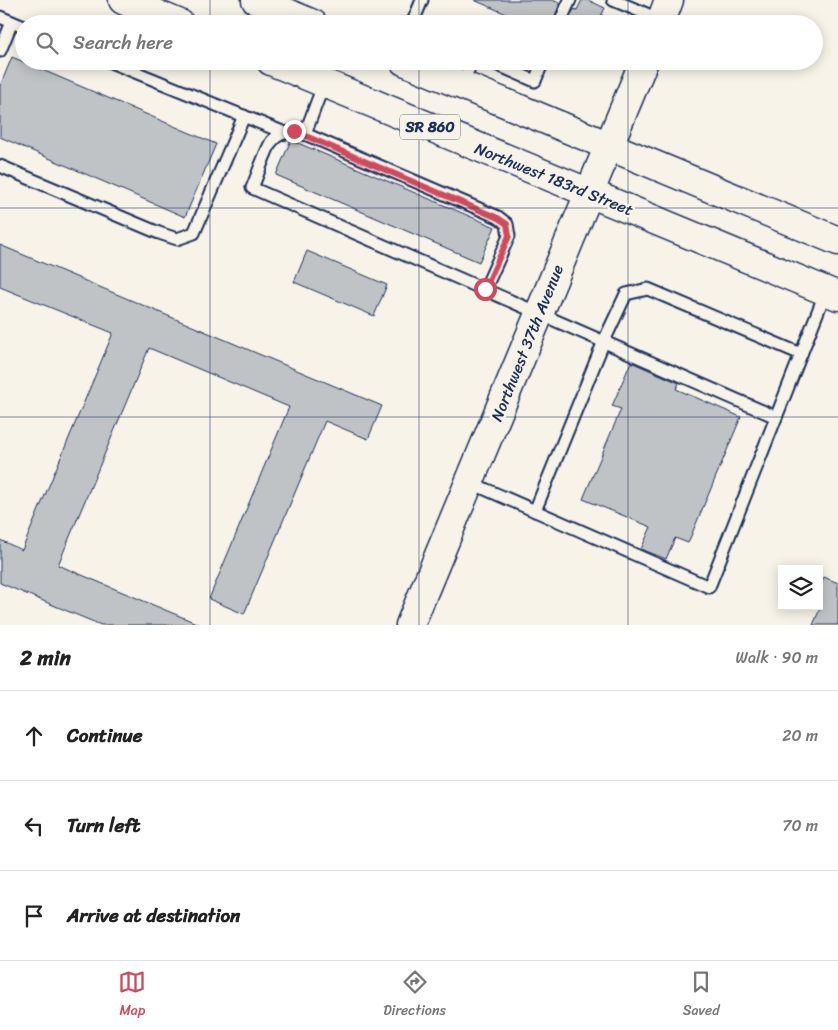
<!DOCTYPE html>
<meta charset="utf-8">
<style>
:root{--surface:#fff;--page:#f2f2f2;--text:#222;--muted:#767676;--line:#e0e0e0;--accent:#d1495b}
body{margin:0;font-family:Sriracha,sans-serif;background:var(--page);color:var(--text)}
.controls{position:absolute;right:15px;bottom:15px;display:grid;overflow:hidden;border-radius:0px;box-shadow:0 2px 12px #0003}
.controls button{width:45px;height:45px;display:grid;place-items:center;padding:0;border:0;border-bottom:1px solid var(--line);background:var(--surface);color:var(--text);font:25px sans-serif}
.stop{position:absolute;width:15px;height:15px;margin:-11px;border:4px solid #d1495b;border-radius:50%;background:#fff}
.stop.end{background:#d1495b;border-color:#fff;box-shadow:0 1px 5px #0008}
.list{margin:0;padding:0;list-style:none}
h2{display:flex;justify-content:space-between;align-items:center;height:65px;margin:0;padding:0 20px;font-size:21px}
h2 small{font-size:16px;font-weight:400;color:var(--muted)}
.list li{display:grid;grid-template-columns:32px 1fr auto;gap:15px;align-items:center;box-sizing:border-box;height:90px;padding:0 20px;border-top:1px solid var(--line)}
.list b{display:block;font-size:19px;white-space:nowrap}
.list em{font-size:16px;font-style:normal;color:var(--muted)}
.icon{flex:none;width:28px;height:28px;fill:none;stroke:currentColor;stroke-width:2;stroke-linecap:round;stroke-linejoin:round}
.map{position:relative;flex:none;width:838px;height:625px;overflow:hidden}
.search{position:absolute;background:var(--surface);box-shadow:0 2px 12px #0003;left:15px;right:15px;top:15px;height:55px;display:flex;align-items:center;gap:12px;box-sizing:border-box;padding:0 18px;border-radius:28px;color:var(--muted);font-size:19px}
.sheet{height:335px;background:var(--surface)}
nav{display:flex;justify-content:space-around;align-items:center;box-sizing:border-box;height:70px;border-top:1px solid var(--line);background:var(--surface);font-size:14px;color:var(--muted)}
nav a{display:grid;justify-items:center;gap:2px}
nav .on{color:var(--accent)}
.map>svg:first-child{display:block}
.building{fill:#c0c3c5;stroke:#1b2f5e}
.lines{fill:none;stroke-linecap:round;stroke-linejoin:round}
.lane-casing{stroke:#1b2f5e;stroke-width:15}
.secondary-casing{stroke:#1b2f5e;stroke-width:31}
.primary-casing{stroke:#1b2f5e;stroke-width:31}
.lane{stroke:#f7f3e8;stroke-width:11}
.secondary{stroke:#f7f3e8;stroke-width:28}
.primary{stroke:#f7f3e8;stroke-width:28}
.route{stroke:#d1495b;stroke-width:6}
.grid{fill:none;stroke:#1b2f5e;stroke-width:1;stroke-opacity:0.55}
.labels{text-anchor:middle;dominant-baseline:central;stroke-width:5;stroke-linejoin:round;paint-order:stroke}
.shield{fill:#f7f3e8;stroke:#5d6a87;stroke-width:1}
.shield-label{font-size:15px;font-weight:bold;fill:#1b2f5e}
.street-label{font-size:16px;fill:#1b2f5e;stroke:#f7f3e8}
</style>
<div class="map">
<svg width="838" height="625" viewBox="0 0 838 625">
<rect width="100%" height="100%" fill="#f7f3e8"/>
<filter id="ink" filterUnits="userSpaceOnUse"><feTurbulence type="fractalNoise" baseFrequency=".02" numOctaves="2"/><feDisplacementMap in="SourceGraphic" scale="10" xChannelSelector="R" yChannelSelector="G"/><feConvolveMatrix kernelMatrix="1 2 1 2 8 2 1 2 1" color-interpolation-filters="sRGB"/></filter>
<g filter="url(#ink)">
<g class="building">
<path d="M474,0h78l8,3 -8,21h-22z"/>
<path d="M582,0h6l17,8 -6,12 9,4h-41l7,-15 3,1z"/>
<path d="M12,57l204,87 -31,73 -185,-80v-51z"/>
<path d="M291,140l204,87 -16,35 -203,-87z"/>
<path d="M0,245l382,161 -14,33 -43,-18 -81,193 -35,-15 80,-192 -140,-59 -91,217 143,60h-100l-101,-42v-43l22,10 91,-217 -113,-46z"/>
<path d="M307,251l80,34 -13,31 -80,-34z"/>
<path d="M631,362l48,21 -3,6 65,28 -53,126 -13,-5 -9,21 -25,-10 10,-22 -68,-28 38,-90 -9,-3z"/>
<path d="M824,577l14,6v42h-25l6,-14v-24z"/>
</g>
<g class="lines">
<g class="lane-casing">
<g id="lane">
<path d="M613,0l48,20"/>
<path d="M0,17l24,10"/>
<path d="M412,24l10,-24"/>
<path d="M559,24l11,-24"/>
<path d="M0,51l12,-29"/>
<path d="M108,61l177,72"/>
<path d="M489,61l46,20 8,-20"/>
<path d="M462,85l10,-24"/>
<path d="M305,134l19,-51"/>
<path d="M0,166l159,67 18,6 17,-6 50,-117"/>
<path d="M485,289l24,-53 -2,-12 -9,-7 -193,-83c-11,-3 -25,-3 -33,7 -5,6 -16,38 -20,47l524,229"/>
<path d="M469,482l240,105 117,-296"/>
<path d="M535,511l69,-170 22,-47 22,-5 153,65"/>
</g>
</g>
<g class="secondary-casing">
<g id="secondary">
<path d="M660,24l9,-24"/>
<path d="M410,625l234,-564"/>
</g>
</g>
<g class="primary-casing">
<g id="primary">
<path d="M123,0l57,24"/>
<path d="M256,0l57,24"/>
<path d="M271,61l567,235"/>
<path d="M404,61l434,180"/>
</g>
</g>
<use href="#lane" class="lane"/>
<use href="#secondary" class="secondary"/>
<use href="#primary" class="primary"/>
</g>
</g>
<g class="lines" filter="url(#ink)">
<path class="route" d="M294,131l204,87 9,6 2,12 -24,53"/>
</g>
<path class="grid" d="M210,0v24M419,0v24M628,0v24M210,61v564M419,61v564M628,61v564M0,208h838M0,417h838"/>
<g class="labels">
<rect class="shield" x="400" y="114.5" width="60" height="25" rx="4"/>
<g class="shield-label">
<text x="430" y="127">SR 860</text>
</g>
<g class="street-label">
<text transform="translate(554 179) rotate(22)">Northwest 183rd Street</text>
<text transform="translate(527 343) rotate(-68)">Northwest 37th Avenue</text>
</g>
</g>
</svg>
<div class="controls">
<button><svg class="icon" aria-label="layers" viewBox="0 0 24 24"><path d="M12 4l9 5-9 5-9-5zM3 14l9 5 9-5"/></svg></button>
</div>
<div class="stop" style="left:485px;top:289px"></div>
<div class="stop end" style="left:294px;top:131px"></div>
<div class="search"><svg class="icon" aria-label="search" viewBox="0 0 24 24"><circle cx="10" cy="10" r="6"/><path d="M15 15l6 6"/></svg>Search here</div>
</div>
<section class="sheet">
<h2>2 min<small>Walk · 90 m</small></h2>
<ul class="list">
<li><svg class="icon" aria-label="ahead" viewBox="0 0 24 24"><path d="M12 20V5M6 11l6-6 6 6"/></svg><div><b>Continue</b></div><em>20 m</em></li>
<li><svg class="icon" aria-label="left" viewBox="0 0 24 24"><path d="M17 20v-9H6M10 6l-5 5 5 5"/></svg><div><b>Turn left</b></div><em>70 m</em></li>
<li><svg class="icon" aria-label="arrive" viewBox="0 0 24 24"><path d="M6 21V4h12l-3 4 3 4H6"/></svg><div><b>Arrive at destination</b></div></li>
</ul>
</section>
<nav>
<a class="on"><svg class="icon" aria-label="map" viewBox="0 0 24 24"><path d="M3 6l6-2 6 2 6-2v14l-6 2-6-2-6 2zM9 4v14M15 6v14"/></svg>Map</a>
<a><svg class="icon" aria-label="directions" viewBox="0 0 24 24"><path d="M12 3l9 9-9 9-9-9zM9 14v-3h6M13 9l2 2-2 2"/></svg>Directions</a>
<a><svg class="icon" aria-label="saved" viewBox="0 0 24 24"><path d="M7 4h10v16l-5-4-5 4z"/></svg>Saved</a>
</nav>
